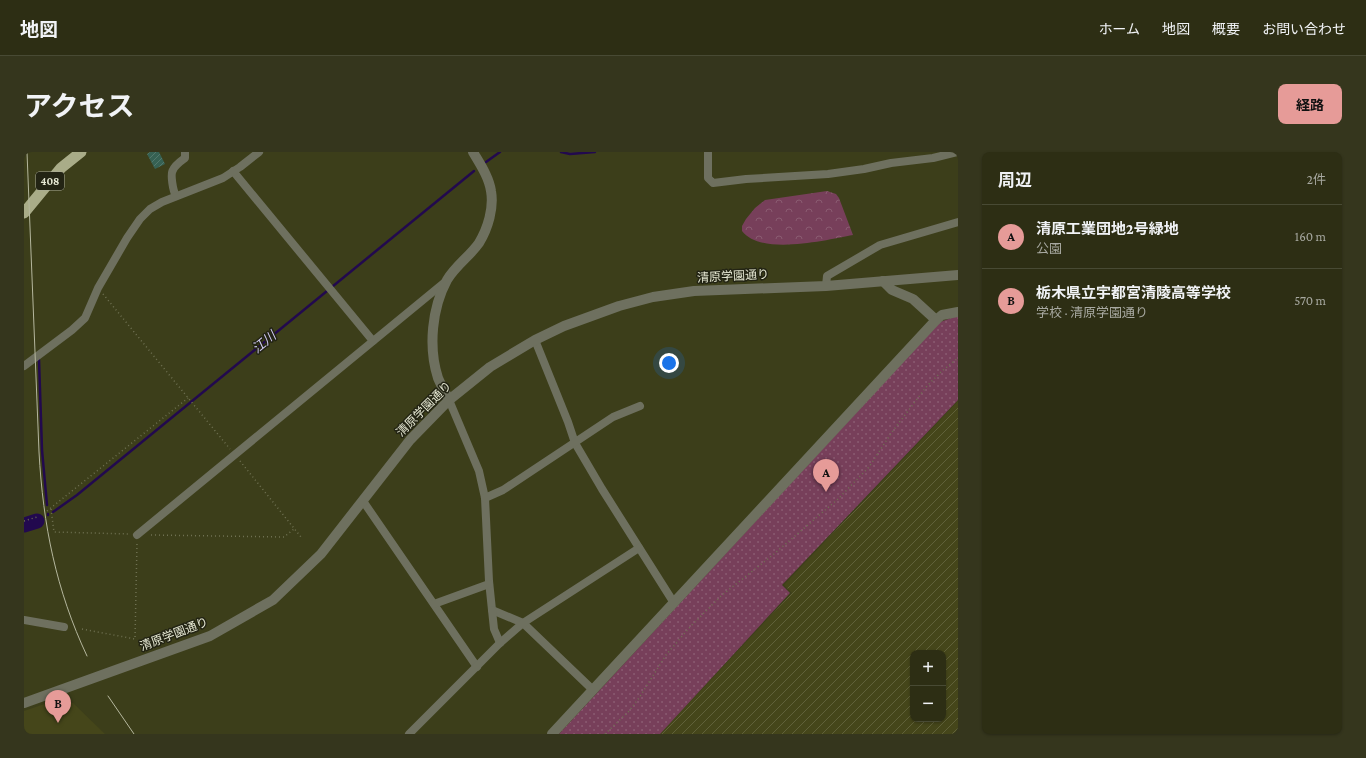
<!DOCTYPE html>
<html lang="ja">
<meta charset="utf-8">
<style>
:root{--surface:#2d2e14;--page:#35361d;--text:#f1f3f6;--muted:#a7a8a0;--line:#484a34;--accent:#e69b98}
body{margin:0;font-family:"Crimson Pro","Noto Sans JP",serif;background:var(--page);color:var(--text)}
.controls{position:absolute;right:12px;bottom:12px;display:grid;overflow:hidden;border-radius:8px;box-shadow:0 1px 3px #0004}
.controls button{width:36px;height:36px;display:grid;place-items:center;padding:0;border:0;border-bottom:1px solid var(--line);background:var(--surface);color:var(--text);font:20px sans-serif}
.you{position:absolute;left:645px;top:211px;width:14px;height:14px;margin:-10px;border:3px solid #fff;border-radius:50%;background:#1a73e8;box-shadow:0 0 0 6px #1a73e833}
.badge{display:grid;place-items:center;width:26px;height:26px;border-radius:50%;background:var(--accent);color:#111;font-size:13px;font-weight:700}
.pin{position:absolute;translate:-50% -33px;filter:drop-shadow(0 1px 2px #0008)}
.pin::after{content:'';position:absolute;top:21px;width:14px;height:12px;background:inherit;clip-path:polygon(0 0,100% 0,50% 100%)}
.list{margin:0;padding:0;list-style:none}
h2{display:flex;justify-content:space-between;align-items:center;height:52px;margin:0;padding:0 16px;font-size:17px}
h2 small{font-size:13px;font-weight:400;color:var(--muted)}
.list li{display:grid;grid-template-columns:26px 1fr auto;gap:12px;align-items:center;box-sizing:border-box;height:64px;padding:0 16px;border-top:1px solid var(--line)}
.list b{display:block;font-size:15px;white-space:nowrap}
.list p{margin:0;font-size:13px;white-space:nowrap;color:var(--muted)}
.list em{font-size:13px;font-style:normal;color:var(--muted)}
.map{position:relative;flex:none;width:934px;height:582px;overflow:hidden;border-radius:8px}
header{display:flex;align-items:center;gap:24px;box-sizing:border-box;height:56px;padding:0 20px;background:var(--surface);border-bottom:1px solid var(--line)}
header strong{font-size:19px}
nav{display:flex;gap:22px;margin-inline-start:auto;font-size:14px}
.intro{display:flex;align-items:center;justify-content:space-between;box-sizing:border-box;height:96px;padding:0 24px}
h1{margin:0;font-size:28px}
.button{padding:10px 18px;border-radius:8px;background:var(--accent);color:#111;font-size:14px;font-weight:700}
main{display:flex;gap:24px;padding:0 24px}
aside{flex:1;background:var(--surface);border-radius:8px;box-shadow:0 1px 3px #0004}
.map>svg:first-child{display:block}
.built{fill:#45461a}
.industrial{fill:url(#industrial-furrows);fill-rule:evenodd}
.forest{fill:url(#forest-crowns)}
.park{fill:url(#park-dots)}
.lines{fill:none;stroke-linecap:round;stroke-linejoin:round}
.stream{stroke:#22094e;stroke-width:2.5}
.river{stroke:#22094e;stroke-width:15}
.building{fill:url(#building-hatch)}
.path{stroke:#6f7152;stroke-width:1.5;stroke-dasharray:1 3;stroke-linecap:butt}
.minor{stroke:#6e705f;stroke-width:8}
.tertiary{stroke:#6e705f;stroke-width:10}
.trunk{stroke:#a9ac88;stroke-width:11}
.tram{stroke:#b5b79e;stroke-width:1}
.labels{text-anchor:middle;dominant-baseline:central;stroke-width:3;stroke-linejoin:round;paint-order:stroke}
.shield{fill:#232414;stroke:#acad9a;stroke-width:1}
.shield-label{font-size:11px;font-weight:bold;fill:#e6e8d3}
.street-label{font-size:12px;fill:#e6e8d3;stroke:#232414}
.water-label{font-size:13px;font-style:italic;fill:#d3cdf7;stroke:#232414}
</style>
<header>
<strong>地図</strong>
<nav><a>ホーム</a><a>地図</a><a>概要</a><a>お問い合わせ</a></nav>
</header>
<div class="intro"><h1>アクセス</h1><a class="button">経路</a></div>
<main>
<div class="map">
<svg width="934" height="582" viewBox="0 0 934 582">
<defs>
<pattern id="industrial-furrows" width="10" height="10" patternUnits="userSpaceOnUse"><rect width="10" height="10" fill="#45461a"/><path d="M-1 1l2-2M0 10L10 0M9 11l2-2" fill="none" stroke="#60613a"/></pattern>
<pattern id="forest-crowns" width="20" height="18" patternUnits="userSpaceOnUse"><rect width="20" height="18" fill="#773f5a"/><path d="M2 6a3 3 0 1 1 6 0M12 15a3 3 0 1 1 6 0" fill="none" stroke="#8a5b71"/></pattern>
<pattern id="park-dots" width="8" height="8" patternUnits="userSpaceOnUse"><rect width="8" height="8" fill="#773f5a"/><path d="M2 2h.1M6 6h.1" fill="none" stroke="#8a5b71" stroke-width="1.8" stroke-linecap="round"/></pattern>
<pattern id="building-hatch" width="6" height="6" patternUnits="userSpaceOnUse"><rect width="6" height="6" fill="#366153"/><path d="M-1 1l2-2M0 6l6-6M5 7l2-2" fill="none" stroke="#53786b"/></pattern>
</defs>
<rect width="100%" height="100%" fill="#3c3e1a"/>
<path class="built" d="M32,548l17,3 32,31h-81v-23z"/>
<path class="industrial" d="M934,249v333h-298l132,-141 -8,-8zM889,501h30v66h-30z"/>
<path class="forest" d="M803,39l9,3 3,4 14,37c-27,5 -92,21 -111,-4v-5l4,-7 9,-11 10,-8z"/>
<path class="park" d="M930,165h4v83l-176,185 8,8 -130,141h-101l381,-412z"/>
<g class="lines">
<g class="stream">
<path d="M537,0l9,2 25,-2"/>
<path d="M462,10l14,-10"/>
<path d="M15,208l3,90 5,55"/>
<path d="M29,360l24,-17 397,-324"/>
<path d="M24,362v1"/>
</g>
<path class="river" d="M0,373l13,-4"/>
</g>
<path class="building" d="M126,0h9l6,12 -10,5 -8,-15z"/>
<g class="lines">
<g class="path">
<path d="M79,142l127,155"/>
<path d="M216,309l61,76"/>
<path d="M27,357l3,23 75,2"/>
<path d="M23,359l141,-113"/>
<path d="M0,369l13,-4"/>
<path d="M127,383l133,2 10,-8"/>
<path d="M58,477l53,10 2,-96"/>
<path d="M581,582l24,-23 10,-13 27,-43 24,-28 31,-31 53,-42 64,-55 31,-32 23,-35 35,-46 15,-15 16,-13"/>
</g>
<g class="minor">
<path d="M684,0v26l5,5 33,-4 82,-5 36,-5 27,-6 42,-5 24,-6"/>
<path d="M209,19l140,170"/>
<path d="M152,44c-3,-5 -6,-22 -3,-26 2,-5 8,-9 12,-12v-6"/>
<path d="M802,134l1,-10 53,-31 78,-23"/>
<path d="M511,188l33,82 7,21 27,46 72,114"/>
<path d="M0,214l48,-36 13,-12 13,-30 29,-50 13,-19 10,-10 12,-7 61,-24 17,-11 19,-15"/>
<path d="M425,248l30,71 6,27 4,83 3,29 31,13 70,67"/>
<path d="M461,346l18,-8 110,-73 27,-11"/>
<path d="M339,349l114,166"/>
<path d="M113,383l308,-253"/>
<path d="M410,452l55,-20"/>
<path d="M468,458l2,19 6,14"/>
<path d="M0,468l40,7"/>
<path d="M385,582l91,-91 23,-20 116,-75"/>
</g>
<g class="tertiary">
<path d="M859,129l9,9 21,9 23,21 6,-5 16,-3"/>
<path d="M425,248c-4,-8 -8,-15 -11,-22 -10,-31 -6,-70 9,-98 9,-15 23,-24 32,-37 9,-15 15,-35 12,-52 -2,-14 -11,-27 -18,-39"/>
<path d="M0,551l186,-67 63,-36 48,-46 89,-114 39,-40 41,-33 45,-27 29,-14 55,-20 34,-9 41,-6 132,-5 132,-11"/>
<path d="M528,582l384,-414"/>
</g>
<path class="trunk" d="M0,61l37,-45 20,-16"/>
<g class="tram">
<path d="M3,0l12,300c4,73 17,138 48,204"/>
<path d="M84,544l26,38"/>
</g>
</g>
<g class="labels">
<rect class="shield" x="12" y="20" width="28" height="18" rx="3"/>
<g class="shield-label">
<text x="26" y="29">408</text>
</g>
<g class="street-label">
<text transform="translate(709 124) rotate(-3)">清原学園通り</text>
<text transform="translate(400 257) rotate(-45)">清原学園通り</text>
<text transform="translate(150 482) rotate(-21)">清原学園通り</text>
</g>
<g class="water-label">
<text transform="translate(240 190) rotate(-39)">江川</text>
</g>
</g>
</svg>
<div class="controls">
<button>+</button>
<button>−</button>
</div>
<div class="you"></div>
<div class="pin badge" style="left:802px;top:340px">A</div>
<div class="pin badge" style="left:34px;top:571px">B</div>
</div>
<aside>
<h2>周辺<small>2件</small></h2>
<ul class="list">
<li><span class="badge">A</span><div><b>清原工業団地2号緑地</b><p>公園</p></div><em>160 m</em></li>
<li><span class="badge">B</span><div><b>栃木県立宇都宮清陵高等学校</b><p>学校 · 清原学園通り</p></div><em>570 m</em></li>
</ul>
</aside>
</main>
